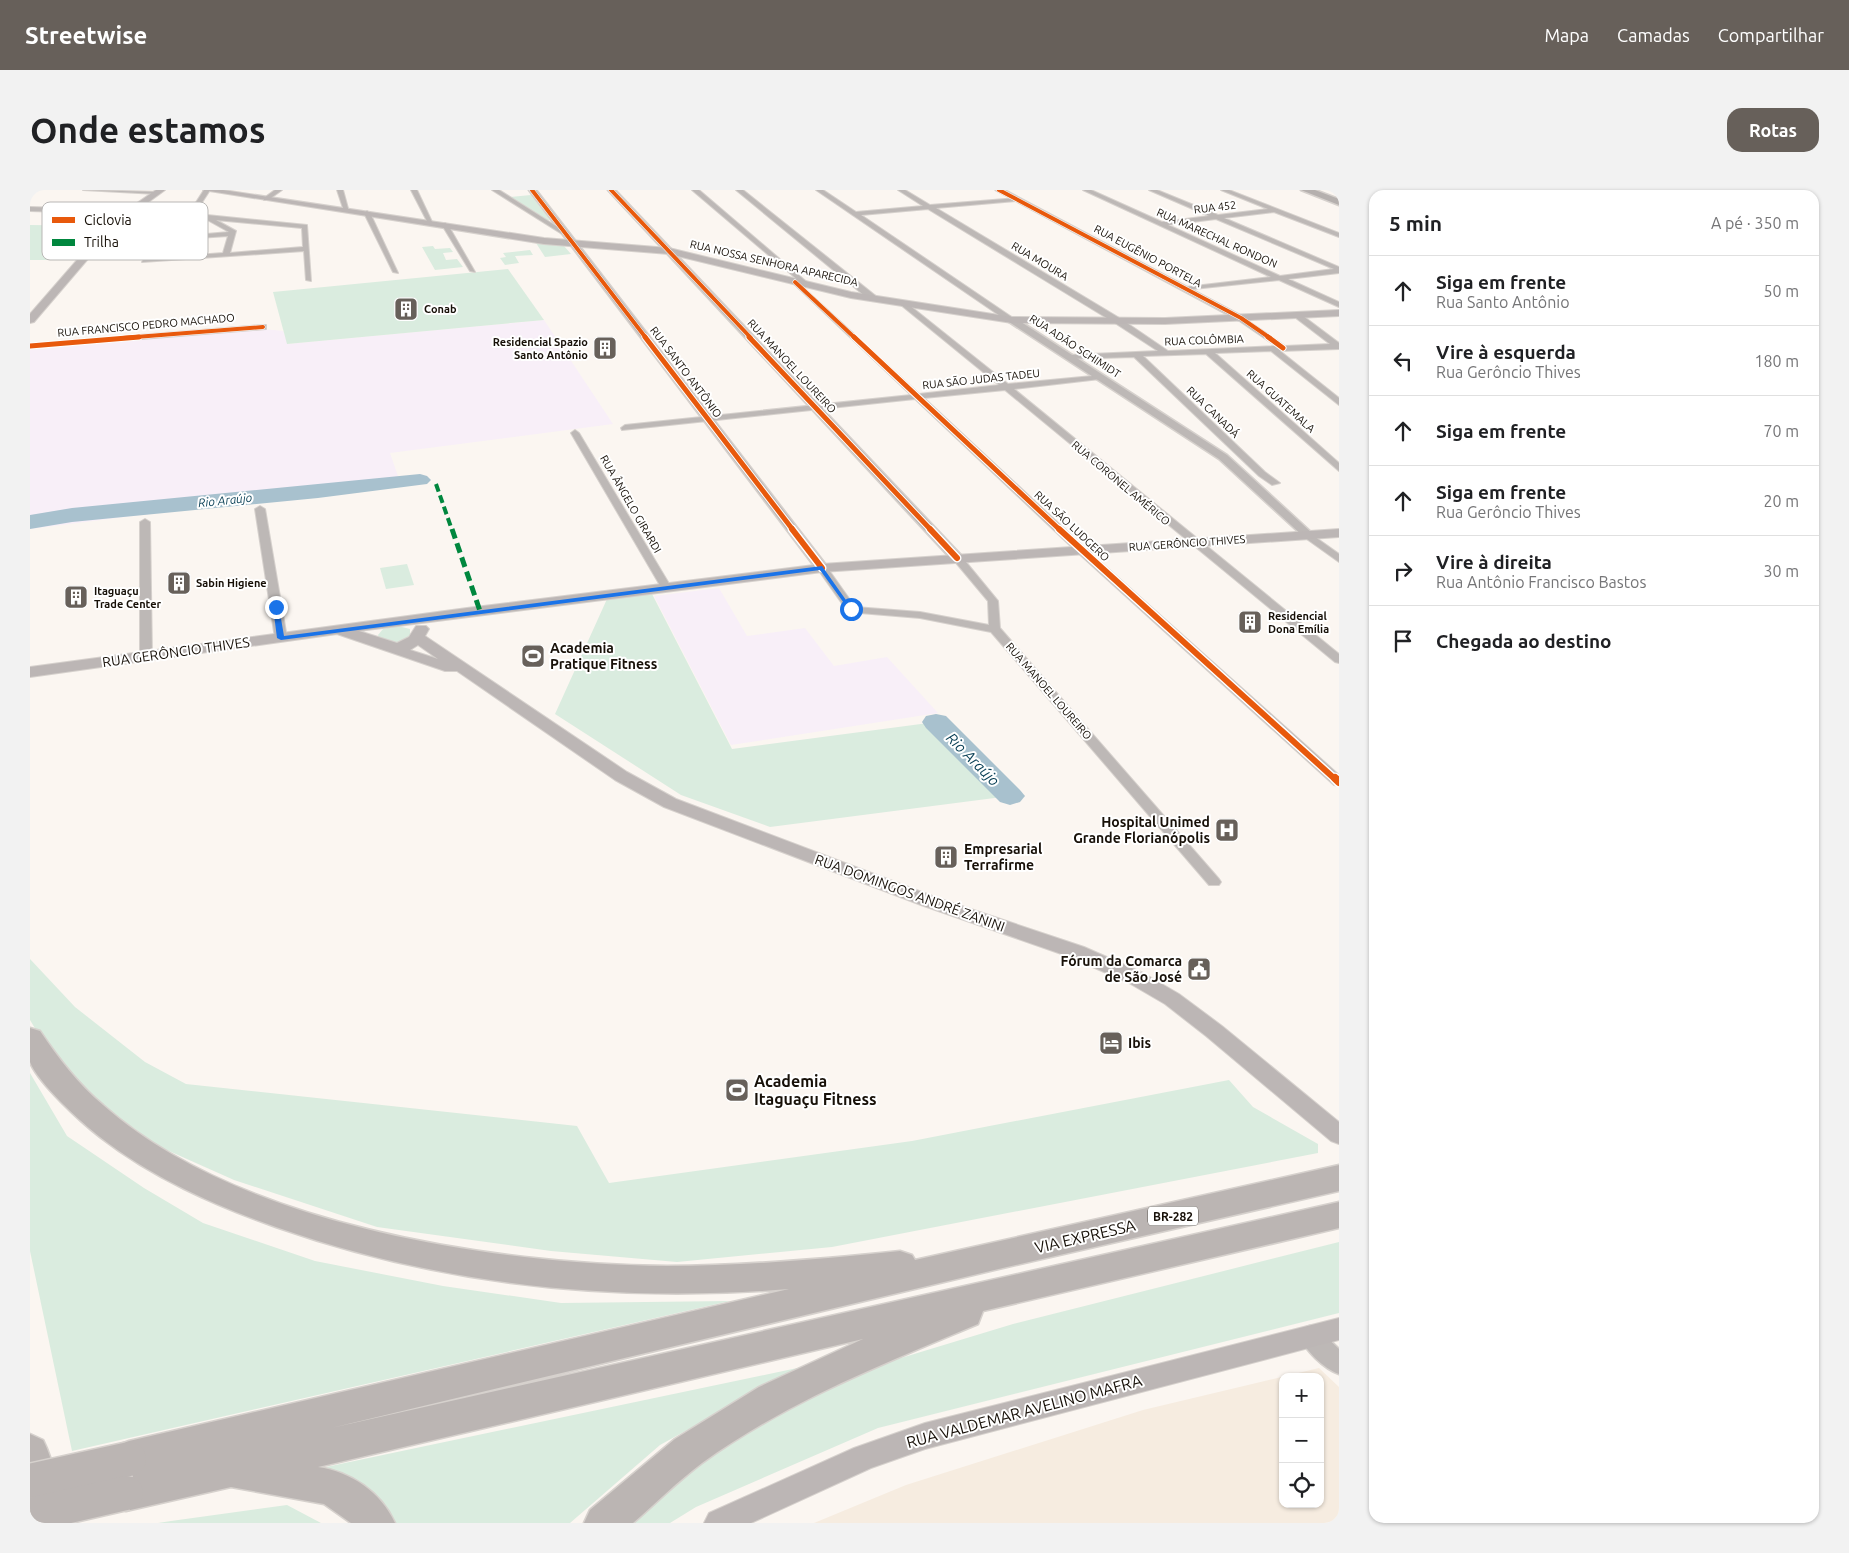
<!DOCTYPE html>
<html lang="pt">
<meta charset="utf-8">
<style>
:root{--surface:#fff;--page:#f2f2f2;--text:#202124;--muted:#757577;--line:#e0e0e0;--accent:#67605a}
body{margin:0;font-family:Ubuntu,sans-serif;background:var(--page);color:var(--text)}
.controls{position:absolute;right:15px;bottom:15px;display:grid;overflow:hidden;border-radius:10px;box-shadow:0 1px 4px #0004}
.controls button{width:45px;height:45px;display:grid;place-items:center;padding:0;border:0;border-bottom:1px solid var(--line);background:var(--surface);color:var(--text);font:25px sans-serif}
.stop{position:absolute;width:15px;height:15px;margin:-11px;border:4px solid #1a73e8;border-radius:50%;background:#fff}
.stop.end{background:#1a73e8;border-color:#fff;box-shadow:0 1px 5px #0008}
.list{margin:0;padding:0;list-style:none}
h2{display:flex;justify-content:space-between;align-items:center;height:65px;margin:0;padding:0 20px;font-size:21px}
h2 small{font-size:16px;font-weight:400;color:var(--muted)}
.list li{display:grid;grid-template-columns:32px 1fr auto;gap:15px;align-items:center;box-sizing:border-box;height:70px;padding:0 20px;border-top:1px solid var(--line)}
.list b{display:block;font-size:19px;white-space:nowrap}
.list p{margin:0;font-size:16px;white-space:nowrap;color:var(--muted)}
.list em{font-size:16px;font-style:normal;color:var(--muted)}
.icon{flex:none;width:28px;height:28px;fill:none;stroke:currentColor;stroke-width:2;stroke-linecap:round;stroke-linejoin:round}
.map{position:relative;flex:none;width:1309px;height:1333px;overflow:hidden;border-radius:15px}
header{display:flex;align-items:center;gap:30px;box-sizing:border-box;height:70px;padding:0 25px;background:var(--accent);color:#fff}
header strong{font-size:24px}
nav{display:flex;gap:28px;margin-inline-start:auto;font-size:18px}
.intro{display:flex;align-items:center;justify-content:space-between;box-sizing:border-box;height:120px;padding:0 30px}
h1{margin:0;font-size:35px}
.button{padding:12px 22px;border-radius:15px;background:var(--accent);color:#fff;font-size:18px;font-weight:700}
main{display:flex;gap:30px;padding:0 30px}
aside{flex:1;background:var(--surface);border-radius:15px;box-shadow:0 1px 4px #0004}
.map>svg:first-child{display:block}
.commercial{fill:#f8eff8}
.built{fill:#f6ece0;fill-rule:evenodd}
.green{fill:#daecdf}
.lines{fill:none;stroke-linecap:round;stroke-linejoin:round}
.river{fill:#a8c1ce;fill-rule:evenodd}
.minor-casing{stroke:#d6d1cd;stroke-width:2}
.tertiary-casing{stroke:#d6d1cd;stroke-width:3}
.secondary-casing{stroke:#d6d1cd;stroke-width:2}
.primary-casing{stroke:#d6d1cd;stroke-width:3}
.motorway-casing{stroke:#d6d1cd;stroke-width:3}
.minor{fill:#bdb8b6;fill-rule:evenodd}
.tertiary{fill:#bdb8b6;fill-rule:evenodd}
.secondary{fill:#bcb6b5;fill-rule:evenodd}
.primary{fill:#b5b0ae;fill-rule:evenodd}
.motorway{fill:#bbb5b3;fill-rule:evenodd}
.motorway-bridge-casing{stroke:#d6d1cd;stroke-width:37;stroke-linecap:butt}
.motorway-bridge{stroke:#bbb5b3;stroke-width:34}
.quiet-far1{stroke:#00873e;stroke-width:4;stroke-dasharray:8 4;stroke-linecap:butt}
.quiet{stroke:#00873e;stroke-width:5;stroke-dasharray:10 5;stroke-linecap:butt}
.cycleway-far3-casing{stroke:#fff;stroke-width:5}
.cycleway-far2-casing{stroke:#fff;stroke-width:7}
.cycleway-far1-casing{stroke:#fff;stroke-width:9}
.cycleway-casing{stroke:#fff;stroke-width:11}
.cycleway-far3{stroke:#e8590c;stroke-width:4}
.cycleway-far2{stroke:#e8590c;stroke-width:5}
.cycleway-far1{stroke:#e8590c;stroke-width:6}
.cycleway{stroke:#e8590c;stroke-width:8}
.route{fill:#1a73e8}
.labels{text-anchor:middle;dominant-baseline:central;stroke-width:4;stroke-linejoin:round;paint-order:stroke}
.far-street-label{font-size:11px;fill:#171008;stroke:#fff}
.far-poi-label{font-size:11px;font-weight:bold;fill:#171008;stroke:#fff;text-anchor:start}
.far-water-label{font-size:12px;font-style:italic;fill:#063d53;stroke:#fff}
.shield{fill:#fff;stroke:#5d5852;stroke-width:1}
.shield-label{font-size:12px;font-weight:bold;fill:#171008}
.poi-label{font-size:14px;font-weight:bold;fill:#171008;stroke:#fff;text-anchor:start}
.street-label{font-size:14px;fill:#171008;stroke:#fff}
.water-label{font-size:15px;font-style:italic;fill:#063d53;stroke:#fff}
.near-poi-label{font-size:16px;font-weight:bold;fill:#171008;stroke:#fff;text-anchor:start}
.near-street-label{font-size:16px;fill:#171008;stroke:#fff}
.key{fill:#fff;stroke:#b9b7b5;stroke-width:1}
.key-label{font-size:14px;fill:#171008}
</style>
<header>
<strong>Streetwise</strong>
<nav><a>Mapa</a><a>Camadas</a><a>Compartilhar</a></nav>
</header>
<div class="intro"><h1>Onde estamos</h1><a class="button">Rotas</a></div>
<main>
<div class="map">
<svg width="1309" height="1333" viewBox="0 0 1309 1333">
<rect width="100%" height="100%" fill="#fbf6f1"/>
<g class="commercial">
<path d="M514,130l69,104 -223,29 10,29 -370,47v-179l234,-21 19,2 5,13z"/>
<path d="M689,398l28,48 58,-8 29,38 53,-9 51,56 -207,32 -77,-149z"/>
</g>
<path class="built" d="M1289,1178l20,19v136h-525l92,-38 237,-75zM1253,1187h37v127h-37z"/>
<g class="green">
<path d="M501,5l19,25h-3l-37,-23z"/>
<path d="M0,35l76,1 -35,34h-41z"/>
<path d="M506,53l28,3 7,8 -26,3z"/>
<path d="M403,56l2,3 15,-1 3,4 -10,1 3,7 11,-1 6,8 -28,3 -13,-23z"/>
<path d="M500,60l3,5 -18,1 4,7 -14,2 -5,-7 6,-1 -3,-4z"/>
<path d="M478,79l36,51 -257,24 -14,-52z"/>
<path d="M377,374l7,21 -28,4 -6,-21z"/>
<path d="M622,404l80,155 204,-27 74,74 -240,31 -89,-32 -126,-81 52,-115z"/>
<path d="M368,436l12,3v8l-14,6 -17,-5 -1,-3 5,-6z"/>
<path d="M0,769l45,48 70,55 41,22 391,42 32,57 303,-42 317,-61 24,27 65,37v9l-486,94 -155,15 -126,-11 -174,-24 -143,-47 -74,-33 -70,-50 -42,-47 -18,-30z"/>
<path d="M0,883l37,63 77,52 59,35 112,38 128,25 118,17 169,-2 -658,150 -42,-200z"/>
<path d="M1309,1052v71l-461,115 -182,79 -26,16h-45l104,-86 139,-69 145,-44z"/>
<path d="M772,1177l-142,78 -90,78h-187l-81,-51z"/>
<path d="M257,1315l34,18h-163l13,-2z"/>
</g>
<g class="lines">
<g class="river">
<path d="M390,284l7,2 4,4 -4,4 -109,14 -246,24 -42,7v-14l42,-7z"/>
<path d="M906,524l10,2 74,74 5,6 -5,6 -10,3 -10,-3 -74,-74 -4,-6 4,-6z"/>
</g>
<g class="minor-casing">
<g id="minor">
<path d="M53,0l77,2 -3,2z"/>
<path d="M174,0h6l-11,17 8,8 100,10 4,56 -5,-1 -2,-29 -162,11 2,-3 79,-6 5,-17 -75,5 -3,-2 79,-7 -27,-15 -9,-10zM186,30l86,8 1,19 -73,6 6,-22z"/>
<path d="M245,0h7l-14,10h-4v-2z"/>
<path d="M307,0h6l6,22 -5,-1z"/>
<path d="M381,0h6l16,34 -5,-1z"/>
<path d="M462,0h7l68,43 -5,1z"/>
<path d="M662,0h7l110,94v2h-4z"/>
<path d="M706,0h7l134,107v4h-6z"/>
<path d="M786,0h7l33,22 67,-6 -25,-16h7l25,15 88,-7 -2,3 -80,7 185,111 47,32 108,-5 -38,-26v-4h3l44,30 45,-2 -38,-29 7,-2 40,30v6l-59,2 59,47v7l-68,-54 -56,2 124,110v8l-133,-117 -63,2 122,116 15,11 -8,2 -13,-9 -125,-119 -68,2v-4h3l89,-4 -43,-28 -187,-114 -67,6 155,105 -7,2z"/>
<path d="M1053,0h8l71,32 47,-6 -60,-26h8l61,25 50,-6 -47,-19h8l110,43v4l-65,-25 -50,6 115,49v6l-51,6 51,23v5l-60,-27 -95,10 2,-3 85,-10zM1186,29l118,50 -54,7 -112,-51z"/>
<path d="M0,17l98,3 3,2 -3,2 -98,-3z"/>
<path d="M337,21l3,2 28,60 -5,-1 -29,-59z"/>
<path d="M415,33l3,2 27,47 -5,-1 -28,-46z"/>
<path d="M765,90l124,114 80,-9 -98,-80v-4h3l104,83 95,-9v4h-3l-86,10 325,265v9l-4,-1 -330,-272 -81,8 161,150 254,227v11l-5,-1 -257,-233 -162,-153 -293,31 -1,-2 4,-3 286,-30 -118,-112z"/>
<path d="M233,135h3v4l-236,19v-4z"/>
<path d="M545,240l4,3 92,154 -1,2h-8l-1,-2 -90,-154z"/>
<path d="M230,316l5,3 22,129 -6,3 -6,-3 -20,-129z"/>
<path d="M115,329l5,3 2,134 -6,3 -6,-3v-134z"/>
<path d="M1278,342l31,22v8l-35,-25 -1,-2z"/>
<path d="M927,365l4,1 37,45 2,27 219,251 2,3 -2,3h-10l-218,-253 -71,-14 -72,-6 -31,-44 5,-3 4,1 29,41 65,5 69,13 -1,-24 -36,-43z"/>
</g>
</g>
<g class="tertiary-casing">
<g id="tertiary">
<path d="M499,0h7l290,375 2,3 -2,3h-8z"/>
<path d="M578,0h7l346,365 2,3 -2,3h-8z"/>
<path d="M966,0h8l241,128 -7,2z"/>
<path d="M979,128h6l212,137 85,78v4h-8l-85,-78 -210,-137z"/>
<path d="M1280,1136l8,3 21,20v25c-15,-5 -34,-24 -40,-38l3,-7z"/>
</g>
</g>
<g class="secondary-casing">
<g id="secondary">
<path d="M126,0h9l-48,35 -83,97 -4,1v-9l81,-93z"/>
<path d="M173,0h20l321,48 125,10 182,44 161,25 153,1 174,-8v6l-174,8 -153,-1 -161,-25 -182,-44 -125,-10z"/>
<path d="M1309,339v8l-517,35 -463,59 38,12 12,-6 7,-11h10l3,3 -4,7 202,136 49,27 259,98 149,50 59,26 36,21 43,32 117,96v22l-8,-3 -125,-105 -41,-32 -36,-21 -59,-26 -149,-52 -257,-98 -49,-27 -158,-109h-12l-108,-37 -307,43v-10l437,-59 355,-44zM388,455l20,14 -28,-9z"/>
<path d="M1309,1128v22l-414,109 -54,19 -120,55h-47l5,-10 145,-65 71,-25z"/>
</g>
</g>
<g class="primary-casing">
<path id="primary" d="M1271,0h14l24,9v6z"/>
</g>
<g class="motorway-casing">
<g id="motorway">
<path d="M0,838l10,3c18,27 38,53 63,74 135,120 389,159 564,161 78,0 156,-7 233,-15l12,4 3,5 424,-95v26l-332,76 -676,161 1008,-226v26l-356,83 -5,13c-95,40 -192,78 -276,139 -24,18 -46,40 -69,60h-49l6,-13 85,-71 84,-52 104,-48 -545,128c33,5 63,25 77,56h-44l-27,-19 -93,-17 -105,24 -14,-5 -5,-13 5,-13 13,-5 -9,-3 -6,-13 6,-13 13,-5 660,-152c-175,14 -348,-4 -513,-62 -62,-22 -123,-49 -176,-90 -18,-14 -62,-54 -70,-75 0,-9 0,-25 0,-34z"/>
<path d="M0,1244l13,6c10,20 17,48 8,69l-14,6 -7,-3z"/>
</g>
</g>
<use href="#minor" class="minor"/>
<use href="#tertiary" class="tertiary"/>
<use href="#secondary" class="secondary"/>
<use href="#primary" class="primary"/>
<use href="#motorway" class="motorway"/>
<g class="motorway-bridge-casing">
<g id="motorway-bridge">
<path d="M0,1291l99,-22"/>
<path d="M0,1325l96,-22"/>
</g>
</g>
<use href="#motorway-bridge" class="motorway-bridge"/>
<path class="quiet-far1" d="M406,294l16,46"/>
<path class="quiet" d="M422,339l28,82"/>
<g class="cycleway-far3-casing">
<g id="cycleway-far3">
<path d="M502,0l114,148"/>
<path d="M581,0l140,148"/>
<path d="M969,0l242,128 29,20"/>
<path d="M765,92l60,56"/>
<path d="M93,148l140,-11"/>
</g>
</g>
<g class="cycleway-far2-casing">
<g id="cycleway-far2">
<path d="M615,147l148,193"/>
<path d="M719,147l182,193"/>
<path d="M824,147l206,193"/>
<path d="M1238,147l15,11"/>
<path d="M0,156l109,-9"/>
</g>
</g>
<g class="cycleway-far1-casing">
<g id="cycleway-far1">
<path d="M762,339l30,39"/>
<path d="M900,339l27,29"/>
<path d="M1029,339l277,251"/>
</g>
</g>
<g class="cycleway-casing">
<path id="cycleway" d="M1305,588l4,4"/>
</g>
<use href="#cycleway-far3" class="cycleway-far3"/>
<use href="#cycleway-far2" class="cycleway-far2"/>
<use href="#cycleway-far1" class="cycleway-far1"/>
<use href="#cycleway" class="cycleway"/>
</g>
<path class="route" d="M792,376l31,44h-4l-29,-40 -539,70 -4,-2 -4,-31 3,-2 3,2 5,29z"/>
<defs>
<g id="building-square" transform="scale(1.25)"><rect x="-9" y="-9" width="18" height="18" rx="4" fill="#67605a" stroke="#fff"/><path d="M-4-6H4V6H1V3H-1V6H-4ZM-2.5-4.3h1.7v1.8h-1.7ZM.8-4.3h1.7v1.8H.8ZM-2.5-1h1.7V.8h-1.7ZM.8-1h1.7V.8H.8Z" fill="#fff"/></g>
<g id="stadium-square" transform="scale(1.25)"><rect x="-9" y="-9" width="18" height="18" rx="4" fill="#67605a" stroke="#fff"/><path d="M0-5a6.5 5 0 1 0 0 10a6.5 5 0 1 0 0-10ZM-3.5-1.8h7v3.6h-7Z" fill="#fff"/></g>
<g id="hospital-square" transform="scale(1.25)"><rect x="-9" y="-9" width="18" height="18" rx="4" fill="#67605a" stroke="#fff"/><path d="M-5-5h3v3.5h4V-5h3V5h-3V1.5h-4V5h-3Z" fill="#fff"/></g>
<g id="civic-square" transform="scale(1.25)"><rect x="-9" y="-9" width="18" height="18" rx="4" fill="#67605a" stroke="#fff"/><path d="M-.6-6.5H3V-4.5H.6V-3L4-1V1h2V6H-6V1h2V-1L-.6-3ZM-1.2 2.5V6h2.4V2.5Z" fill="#fff"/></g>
<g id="hotel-square" transform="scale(1.25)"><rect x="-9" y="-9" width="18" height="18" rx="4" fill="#67605a" stroke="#fff"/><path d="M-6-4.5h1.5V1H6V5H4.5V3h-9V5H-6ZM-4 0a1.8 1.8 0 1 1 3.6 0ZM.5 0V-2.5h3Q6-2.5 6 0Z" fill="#fff"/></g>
</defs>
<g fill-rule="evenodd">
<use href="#building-square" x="376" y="119"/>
<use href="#building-square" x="575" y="158"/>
<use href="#building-square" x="149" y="393"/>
<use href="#building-square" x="46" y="407"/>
<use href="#building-square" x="1220" y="432"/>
<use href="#stadium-square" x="503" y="466"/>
<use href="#hospital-square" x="1197" y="640"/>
<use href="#building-square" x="916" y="667"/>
<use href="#civic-square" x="1169" y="779"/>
<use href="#hotel-square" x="1081" y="853"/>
<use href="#stadium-square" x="707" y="900"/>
</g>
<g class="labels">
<g class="far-street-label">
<text transform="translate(1185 17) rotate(-7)">RUA 452</text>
<text transform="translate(1187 48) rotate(24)">RUA MARECHAL RONDON</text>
<text transform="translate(1118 66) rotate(28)">RUA EUGÊNIO PORTELA</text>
<text transform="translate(1010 71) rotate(31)">RUA MOURA</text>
<text transform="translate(744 73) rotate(13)">RUA NOSSA SENHORA APARECIDA</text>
<text transform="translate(116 135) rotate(-5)">RUA FRANCISCO PEDRO MACHADO</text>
<text transform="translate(1174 150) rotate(-2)">RUA COLÔMBIA</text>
<text transform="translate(1045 156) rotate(33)">RUA ADÃO SCHIMIDT</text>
<text transform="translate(762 176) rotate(47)">RUA MANOEL LOUREIRO</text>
<text transform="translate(656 182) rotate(53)">RUA SANTO ANTÔNIO</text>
<text transform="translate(951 189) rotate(-6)">RUA SÃO JUDAS TADEU</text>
<text transform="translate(1251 211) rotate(42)">RUA GUATEMALA</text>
<text transform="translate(1183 222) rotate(44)">RUA CANADÁ</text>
<text transform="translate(1091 293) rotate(40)">RUA CORONEL AMÉRICO</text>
<text transform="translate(601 314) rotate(60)">RUA ÂNGELO GIRARDI</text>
<text transform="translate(1042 336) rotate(43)">RUA SÃO LUDGERO</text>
<text transform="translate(1157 353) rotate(-4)">RUA GERÔNCIO THIVES</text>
<text transform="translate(1019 501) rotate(49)">RUA MANOEL LOUREIRO</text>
</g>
<g class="far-poi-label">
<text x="394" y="119">Conab</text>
<text x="558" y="152" text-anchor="end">Residencial Spazio<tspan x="558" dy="13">Santo Antônio</tspan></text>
<text x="166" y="393">Sabin Higiene</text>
<text x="64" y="401">Itaguaçu<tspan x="64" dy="13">Trade Center</tspan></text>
<text x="1238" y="426">Residencial<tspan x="1238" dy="13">Dona Emília</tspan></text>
</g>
<g class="far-water-label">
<text transform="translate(195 310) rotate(-6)">Rio Araújo</text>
</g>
<rect class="shield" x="1118" y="1016.5" width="50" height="19" rx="4"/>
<g class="shield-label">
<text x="1143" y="1026">BR-282</text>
</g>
<g class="poi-label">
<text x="520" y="458">Academia<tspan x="520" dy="16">Pratique Fitness</tspan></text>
<text x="1180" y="632" text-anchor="end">Hospital Unimed<tspan x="1180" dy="16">Grande Florianópolis</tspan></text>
<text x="934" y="659">Empresarial<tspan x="934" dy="16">Terrafirme</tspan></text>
<text x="1152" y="771" text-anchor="end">Fórum da Comarca<tspan x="1152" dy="16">de São José</tspan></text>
<text x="1098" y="853">Ibis</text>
</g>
<g class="street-label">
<text transform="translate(146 462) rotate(-8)">RUA GERÔNCIO THIVES</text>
<text transform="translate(880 703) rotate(20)">RUA DOMINGOS ANDRÉ ZANINI</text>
</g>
<g class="water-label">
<text transform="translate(943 569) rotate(45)">Rio Araújo</text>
</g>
<g class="near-poi-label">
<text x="724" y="891">Academia<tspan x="724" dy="18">Itaguaçu Fitness</tspan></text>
</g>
<g class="near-street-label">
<text transform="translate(1055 1046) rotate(-13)">VIA EXPRESSA</text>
<text transform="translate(994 1221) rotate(-15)">RUA VALDEMAR AVELINO MAFRA</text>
</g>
</g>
<rect x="12" y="12" width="166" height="58" rx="8" class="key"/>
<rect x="22" y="27" width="23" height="6" fill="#e8590c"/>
<rect x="22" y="49" width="23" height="7" fill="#00873e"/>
<g class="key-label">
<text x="54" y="35">Ciclovia</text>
<text x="54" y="57">Trilha</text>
</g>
</svg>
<div class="controls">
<button>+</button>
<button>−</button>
<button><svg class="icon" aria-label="locate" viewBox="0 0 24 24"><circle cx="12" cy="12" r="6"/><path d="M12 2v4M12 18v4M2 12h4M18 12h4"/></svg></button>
</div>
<div class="stop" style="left:821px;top:419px"></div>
<div class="stop end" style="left:246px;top:417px"></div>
</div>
<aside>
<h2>5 min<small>A pé · 350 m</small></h2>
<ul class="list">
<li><svg class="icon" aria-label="ahead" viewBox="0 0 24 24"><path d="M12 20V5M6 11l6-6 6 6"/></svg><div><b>Siga em frente</b><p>Rua Santo Antônio</p></div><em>50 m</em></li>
<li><svg class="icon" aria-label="left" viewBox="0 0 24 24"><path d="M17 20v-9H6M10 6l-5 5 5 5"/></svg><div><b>Vire à esquerda</b><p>Rua Gerôncio Thives</p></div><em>180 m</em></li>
<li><svg class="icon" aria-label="ahead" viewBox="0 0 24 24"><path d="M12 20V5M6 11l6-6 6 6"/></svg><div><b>Siga em frente</b></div><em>70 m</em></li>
<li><svg class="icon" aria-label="ahead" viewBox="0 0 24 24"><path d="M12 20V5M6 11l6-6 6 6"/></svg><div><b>Siga em frente</b><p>Rua Gerôncio Thives</p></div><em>20 m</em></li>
<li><svg class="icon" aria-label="right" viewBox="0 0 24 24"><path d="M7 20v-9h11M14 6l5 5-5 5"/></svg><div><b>Vire à direita</b><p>Rua Antônio Francisco Bastos</p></div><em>30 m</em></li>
<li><svg class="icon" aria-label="arrive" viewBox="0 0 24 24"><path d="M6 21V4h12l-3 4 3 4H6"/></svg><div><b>Chegada ao destino</b></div></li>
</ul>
</aside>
</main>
